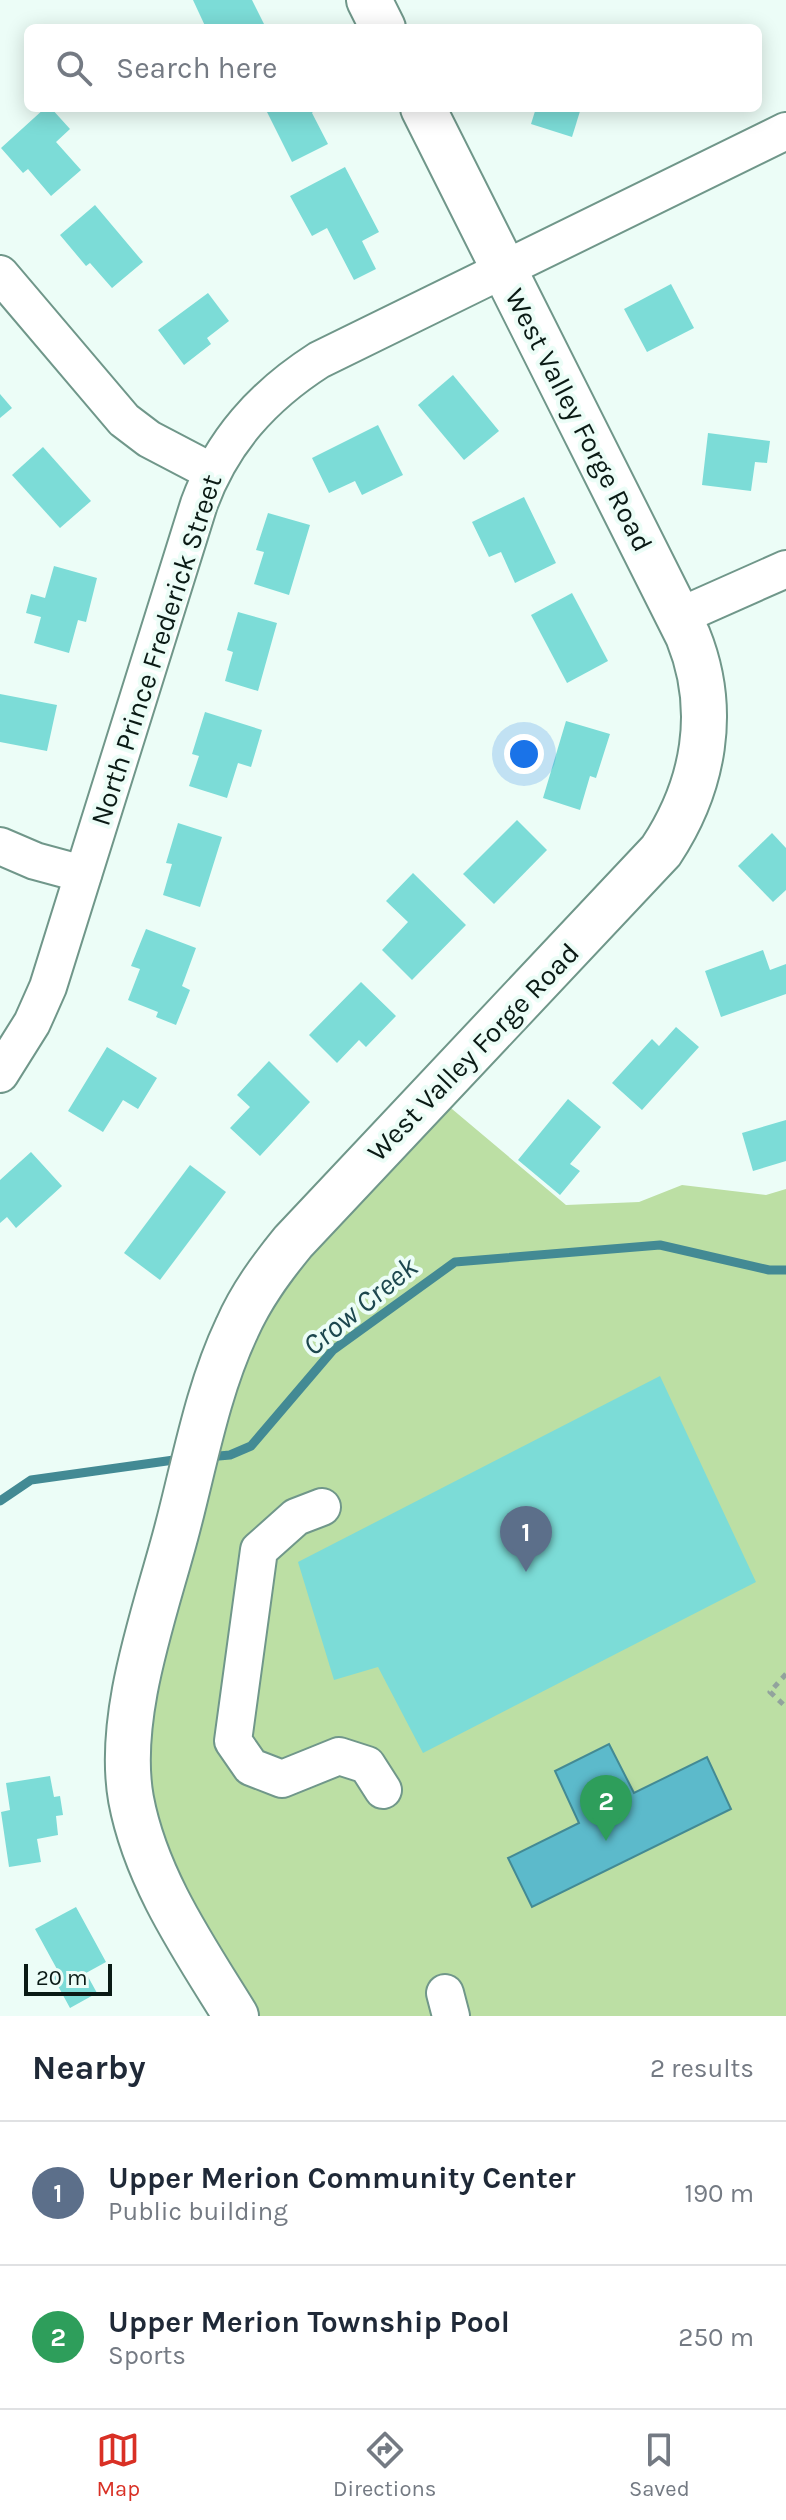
<!DOCTYPE html>
<style>
:root{--surface:#fff;--page:#f6f6f7;--text:#1f2937;--muted:#747a83;--line:#e0e1e3;--accent:#d93025}
body{margin:0;font-family:Karla,sans-serif;background:var(--page);color:var(--text)}
.scale{position:absolute;left:24px;bottom:20px;width:88px;box-sizing:border-box;padding-left:8px;border:4px solid #0a1a15;border-top:0;font-size:22px;line-height:28px;white-space:nowrap;color:#0a1a15;-webkit-text-stroke:6px #ecfdf7;paint-order:stroke}
.you{position:absolute;left:524px;top:754px;width:28px;height:28px;margin:-20px;border:6px solid #fff;border-radius:50%;background:#1a73e8;box-shadow:0 0 0 12px #1a73e833}
.badge{display:grid;place-items:center;width:52px;height:52px;border-radius:50%;background:var(--accent);color:#fff;font-size:26px;font-weight:700}
.pin{position:absolute;translate:-50% -66px;filter:drop-shadow(0 2px 4px #0008)}
.pin::after{content:'';position:absolute;top:42px;width:28px;height:24px;background:inherit;clip-path:polygon(0 0,100% 0,50% 100%)}
.list{margin:0;padding:0;list-style:none}
h2{display:flex;justify-content:space-between;align-items:center;height:104px;margin:0;padding:0 32px;font-size:34px}
h2 small{font-size:26px;font-weight:400;color:var(--muted)}
.list li{display:grid;grid-template-columns:52px 1fr auto;gap:24px;align-items:center;box-sizing:border-box;height:144px;padding:0 32px;border-top:2px solid var(--line)}
.list b{display:block;font-size:30px;white-space:nowrap}
.list p{margin:0;font-size:26px;white-space:nowrap;color:var(--muted)}
.list em{font-size:26px;font-style:normal;color:var(--muted)}
.icon{flex:none;width:44px;height:44px;fill:none;stroke:currentColor;stroke-width:2;stroke-linecap:round;stroke-linejoin:round}
.map{position:relative;flex:none;width:786px;height:2016px;overflow:hidden}
.search{position:absolute;background:var(--surface);box-shadow:0 4px 20px #0003;left:24px;right:24px;top:24px;height:88px;display:flex;align-items:center;gap:20px;box-sizing:border-box;padding:0 28px;border-radius:12px;color:var(--muted);font-size:30px}
.sheet{height:392px;background:var(--surface)}
nav{display:flex;justify-content:space-around;align-items:center;box-sizing:border-box;height:112px;border-top:2px solid var(--line);background:var(--surface);font-size:22px;color:var(--muted)}
nav a{display:grid;justify-items:center;gap:4px}
nav .on{color:var(--accent)}
.map>svg:first-child{display:block}
.green{fill:#bcdfa4}
.water{fill:#5cbacb;stroke:#438a94;stroke-width:2}
.lines{fill:none;stroke-linecap:round;stroke-linejoin:round}
.stream{stroke:#438a94;stroke-width:9}
.building{fill:#7cdcd7}
.minor-casing{stroke:#70978a;stroke-width:40}
.major-casing{stroke:#70978a;stroke-width:48}
.path{stroke:#92a39d;stroke-width:5;stroke-dasharray:6 6;stroke-linecap:butt}
.minor{stroke:#fff;stroke-width:36}
.major{stroke:#fff;stroke-width:44}
.labels{text-anchor:middle;dominant-baseline:central;stroke-width:8;stroke-linejoin:round;paint-order:stroke}
.street-label{font-size:28px;fill:#0a1a15;stroke:#ecfdf7}
.water-label{font-size:30px;font-style:italic;fill:#1c474e;stroke:#ecfdf7}
</style>
<div class="map">
<svg width="786" height="2016" viewBox="0 0 786 2016">
<rect width="100%" height="100%" fill="#ecfdf7"/>
<path class="green" d="M433,1093l133,112 73,-3 43,-17 84,10 20,-6v827h-550l-105,-219 95,-440z"/>
<path class="water" d="M609,1744l25,49 73,-36 24,52 -199,98 -24,-49 71,-35 -24,-52z"/>
<g class="lines">
<g class="stream">
<path d="M208,1457l22,-2 21,-9 82,-96 122,-88 205,-17 109,25h17"/>
<path d="M0,1501l31,-21 150,-21"/>
</g>
</g>
<g class="building">
<path d="M193,0h59l14,28h-60z"/>
<path d="M45,108h6l19,21 -14,13 25,28 -30,26 -23,-27 -5,4 -22,-25z"/>
<path d="M265,108h51l-4,5 16,31 -36,18z"/>
<path d="M536,108h45l-9,29 -41,-13z"/>
<path d="M345,167l34,65 -17,9 14,28 -22,11 -27,-52 -15,8 -22,-40z"/>
<path d="M95,205l48,57 -31,26 -22,-25 -4,3 -26,-31z"/>
<path d="M671,284l23,44 -47,24 -23,-43z"/>
<path d="M208,293l21,28 -22,17 4,6 -27,21 -26,-35z"/>
<path d="M453,375l46,56 -35,29 -46,-55z"/>
<path d="M0,394l12,14 -12,10z"/>
<path d="M378,425l25,50 -41,20 -7,-14 -26,12 -17,-35z"/>
<path d="M708,433l62,8 -3,22 -12,-1 -4,29 -49,-6z"/>
<path d="M43,447l48,54 -31,27 -48,-53z"/>
<path d="M524,497l32,66 -41,20 -14,-31 -12,5 -17,-35z"/>
<path d="M268,513l42,12 -21,70 -35,-11 10,-32 -8,-2z"/>
<path d="M54,566l43,12 -11,44 -8,-2 -9,33 -35,-10 7,-26 -15,-4 5,-19 14,4z"/>
<path d="M572,593l36,68 -41,22 -36,-68z"/>
<path d="M238,612l39,11 -19,68 -33,-10 8,-29 -6,-2z"/>
<path d="M0,694l57,11 -10,46 -47,-9z"/>
<path d="M205,712l57,18 -11,37 -13,-4 -11,35 -38,-12 10,-30 -7,-2z"/>
<path d="M566,721l44,13 -14,44 -6,-2 -10,34 -37,-12z"/>
<path d="M517,820l30,30 -53,54 -31,-30z"/>
<path d="M178,823l44,14 -22,70 -37,-12 9,-31 -6,-1z"/>
<path d="M772,833l14,15v42l-13,12 -35,-36z"/>
<path d="M413,873l53,52 -54,55 -30,-30 26,-28 -22,-21z"/>
<path d="M146,929l50,19 -14,38 8,4 -14,35 -20,-8 2,-5 -30,-12 12,-31 -9,-3z"/>
<path d="M763,950l7,20 16,-6v30l-65,23 -16,-46z"/>
<path d="M361,982l35,34 -30,31 -7,-7 -22,23 -28,-28z"/>
<path d="M676,1027l23,20 -57,63 -30,-27 40,-44 7,7z"/>
<path d="M107,1047l50,31 -19,31 -15,-9 -20,32 -35,-21z"/>
<path d="M269,1061l41,41 -50,54 -30,-28 20,-21 -13,-12z"/>
<path d="M568,1099l33,28 -31,37 10,7 -20,24 -42,-35z"/>
<path d="M786,1120v41l-33,10 -11,-38z"/>
<path d="M31,1152l31,34 -46,42 -9,-11 -7,6v-43z"/>
<path d="M190,1165l36,27 -66,88 -36,-27z"/>
<path d="M660,1376l96,206 -333,171 -45,-86 -44,13 -36,-118z"/>
<path d="M50,1776l4,21 6,-1 3,19 -7,1 2,19 -21,4 4,23 -32,5 -8,-55 9,-2 -4,-27z"/>
<path d="M76,1907l30,55 -20,11 11,20 -27,15 -18,-33 6,-4 -23,-42z"/>
</g>
<g class="lines">
<g class="minor-casing">
<g id="minor">
<path d="M0,274l124,146 25,19 63,33"/>
<path d="M678,617l108,-48"/>
<path d="M0,846l35,15 48,13"/>
<path d="M0,1074l32,-51 16,-36 151,-483c23,-63 64,-108 120,-144l467,-229"/>
<path d="M322,1507l-26,10 -37,33 -26,191 18,26 31,12 57,-23 28,9 16,25"/>
<path d="M445,1993l6,23"/>
</g>
</g>
<g class="major-casing">
<g id="major">
<path d="M369,0l14,28"/>
<path d="M236,2016c-42,-68 -90,-137 -105,-217 -15,-85 26,-191 47,-273 17,-65 30,-137 59,-198 14,-32 34,-59 56,-86l368,-391c43,-65 57,-141 27,-215l-265,-528"/>
</g>
</g>
<path class="path" d="M786,1674l-16,18 16,15"/>
<use href="#minor" class="minor"/>
<use href="#major" class="major"/>
</g>
<g class="labels">
<g class="street-label">
<text transform="translate(579 420) rotate(63)">West Valley Forge Road</text>
<text transform="translate(156 650) rotate(-72)">North Prince Frederick Street</text>
<text transform="translate(473 1052) rotate(-46)">West Valley Forge Road</text>
</g>
<g class="water-label">
<text transform="translate(360 1306) rotate(-39)">Crow Creek</text>
</g>
</g>
</svg>
<div class="scale">20 m</div>
<div class="you"></div>
<div class="pin badge" style="left:526px;top:1572px;background:#5c6f8a">1</div>
<div class="pin badge" style="left:606px;top:1841px;background:#2e9e5b">2</div>
<div class="search"><svg class="icon" aria-label="search" viewBox="0 0 24 24"><circle cx="10" cy="10" r="6"/><path d="M15 15l6 6"/></svg>Search here</div>
</div>
<section class="sheet">
<h2>Nearby<small>2 results</small></h2>
<ul class="list">
<li><span class="badge" style="background:#5c6f8a">1</span><div><b>Upper Merion Community Center</b><p>Public building</p></div><em>190 m</em></li>
<li><span class="badge" style="background:#2e9e5b">2</span><div><b>Upper Merion Township Pool</b><p>Sports</p></div><em>250 m</em></li>
</ul>
</section>
<nav>
<a class="on"><svg class="icon" aria-label="map" viewBox="0 0 24 24"><path d="M3 6l6-2 6 2 6-2v14l-6 2-6-2-6 2zM9 4v14M15 6v14"/></svg>Map</a>
<a><svg class="icon" aria-label="directions" viewBox="0 0 24 24"><path d="M12 3l9 9-9 9-9-9zM9 14v-3h6M13 9l2 2-2 2"/></svg>Directions</a>
<a><svg class="icon" aria-label="saved" viewBox="0 0 24 24"><path d="M7 4h10v16l-5-4-5 4z"/></svg>Saved</a>
</nav>
